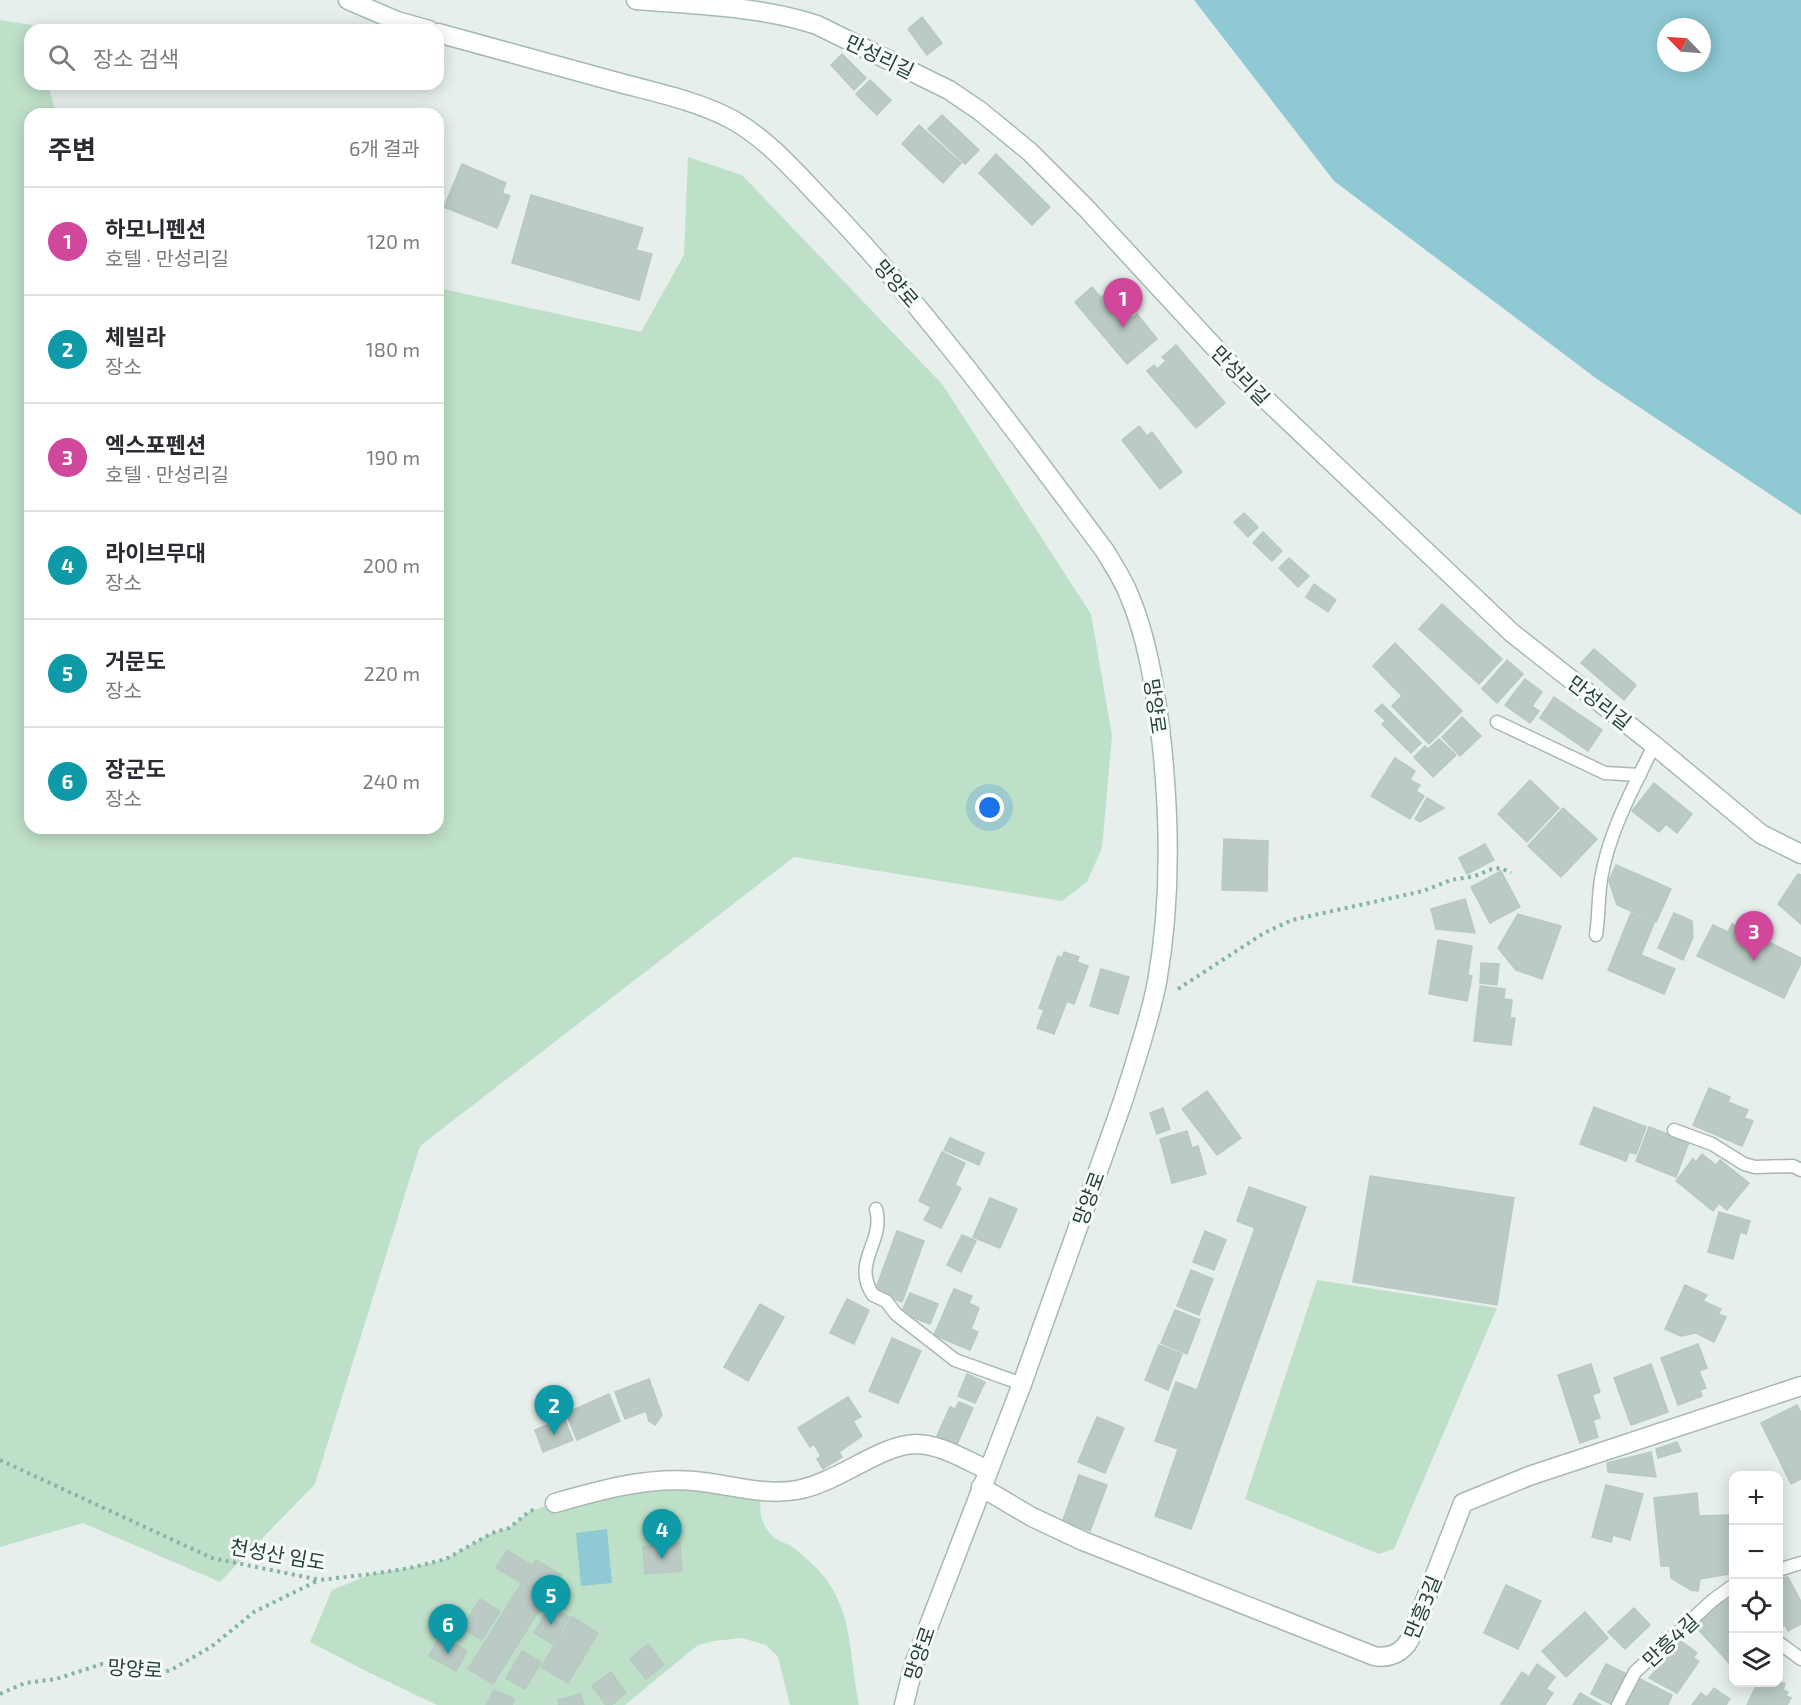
<!DOCTYPE html>
<html lang="ko">
<meta charset="utf-8">
<style>
:root{--surface:#fff;--page:#f7f7f7;--text:#2b2b33;--muted:#7c7c81;--line:#e1e1e2;--accent:#855347}
body{margin:0;font-family:"Exo 2","Noto Sans KR",sans-serif;background:var(--page);color:var(--text)}
.controls{position:absolute;right:18px;bottom:18px;display:grid;overflow:hidden;border-radius:12px;box-shadow:0 3px 15px #0003}
.controls button{width:54px;height:54px;display:grid;place-items:center;padding:0;border:0;border-bottom:2px solid var(--line);background:var(--surface);color:var(--text);font:30px sans-serif}
.compass{position:absolute;left:1657px;top:18px;width:54px;height:54px;border-radius:50%;background:var(--surface);box-shadow:0 3px 15px #0003;rotate:295deg}
.you{position:absolute;left:990px;top:808px;width:21px;height:21px;margin:-15px;border:4px solid #fff;border-radius:50%;background:#1a73e8;box-shadow:0 0 0 9px #1a73e833}
.badge{display:grid;place-items:center;width:39px;height:39px;border-radius:50%;background:var(--accent);color:#fff;font-size:20px;font-weight:700}
.pin{position:absolute;translate:-50% -50px;filter:drop-shadow(0 2px 3px #0008)}
.pin::after{content:'';position:absolute;top:32px;width:21px;height:18px;background:inherit;clip-path:polygon(0 0,100% 0,50% 100%)}
.list{margin:0;padding:0;list-style:none}
h2{display:flex;justify-content:space-between;align-items:center;height:78px;margin:0;padding:0 24px;font-size:26px}
h2 small{font-size:20px;font-weight:400;color:var(--muted)}
.list li{display:grid;grid-template-columns:39px 1fr auto;gap:18px;align-items:center;box-sizing:border-box;height:108px;padding:0 24px;border-top:2px solid var(--line)}
.list b{display:block;font-size:22px;white-space:nowrap}
.list p{margin:0;font-size:20px;white-space:nowrap;color:var(--muted)}
.list em{font-size:20px;font-style:normal;color:var(--muted)}
.icon{flex:none;width:33px;height:33px;fill:none;stroke:currentColor;stroke-width:2;stroke-linecap:round;stroke-linejoin:round}
.map{position:relative;flex:none;width:1801px;height:1705px;overflow:hidden}
.search{position:absolute;background:var(--surface);box-shadow:0 3px 15px #0003;left:24px;top:24px;width:420px;height:66px;display:flex;align-items:center;gap:15px;box-sizing:border-box;padding:0 21px;border-radius:18px;color:var(--muted);font-size:22px}
.panel{position:absolute;background:var(--surface);box-shadow:0 3px 15px #0003;left:24px;top:108px;width:420px;height:726px;border-radius:18px}
.map>svg:first-child{display:block}
.green{fill:#bfe0c8}
.water{fill:#8ec9d4;fill-rule:evenodd}
.building{fill:#bbcac4;stroke:#b8c9c2;stroke-width:1.5}
.lines{fill:none;stroke-linecap:round;stroke-linejoin:round}
.lane-casing{stroke:#a8b8b2;stroke-width:15}
.street-casing{stroke:#a8b8b2;stroke-width:21}
.secondary-casing{stroke:#a4bbb3;stroke-width:21}
.path{stroke:#86b3a5;stroke-width:4;stroke-dasharray:3 4.5;stroke-linecap:butt}
.lane{stroke:#fff;stroke-width:12}
.street{stroke:#fff;stroke-width:18}
.secondary{stroke:#fff;stroke-width:18}
.labels{text-anchor:middle;dominant-baseline:central;stroke-width:6;stroke-linejoin:round;paint-order:stroke}
.street-label{font-size:20px;fill:#24423a;stroke:#f7fbf9}
</style>
<div class="map">
<svg width="1801" height="1705" viewBox="0 0 1801 1705">
<rect width="100%" height="100%" fill="#e6efeb"/>
<g class="green">
<path d="M0,20l32,5 2,5h-4v54h18l8,30h-26v714h408v-540l203,44 43,-77 4,-98 54,18 200,209 149,230 21,122 -10,112 -15,34 -25,19 -268,-44 -374,289 -105,338 -95,98 -137,-59 -83,24z"/>
<path d="M1317,1280l180,28 -103,241 -15,5 -134,-55z"/>
<path d="M648,1482l114,10c-4,18 -2,34 13,46 5,4 11,5 16,8 11,8 22,18 31,28 32,38 27,85 37,131h-69l-12,-48 -12,-12 -24,-7 -28,3 -16,4 -73,60h-188l-71,-34 -56,-29 22,-52 39,-16 39,-6 36,-9 46,-26 17,-5 21,-17 25,-8z"/>
</g>
<g class="water">
<path d="M1194,0h607v515l-204,-136 -263,-198zM1666,27h36v36h-36z"/>
<path d="M607,1529l5,54 -31,3 -5,-53z"/>
</g>
<g class="building">
<path d="M922,17l20,26 -15,12 -19,-26z"/>
<path d="M842,54l24,24 -12,12 -23,-25z"/>
<path d="M870,80l21,20 -14,15 -21,-21z"/>
<path d="M942,115l37,35 -14,14 -37,-35z"/>
<path d="M919,125l42,38 -18,20 -41,-39z"/>
<path d="M996,154l54,53 -18,18 -53,-52z"/>
<path d="M462,164l44,19 -4,10 8,3 -13,32 -53,-21z"/>
<path d="M531,195l112,33 -7,22 16,4 -13,46 -127,-37z"/>
<path d="M1092,287l9,11 5,-5 9,11 4,-3 13,17 5,-4 20,25 -30,25 -52,-62z"/>
<path d="M1176,345l49,58 -29,25 -49,-57 7,-6 3,4 9,-8 -4,-4z"/>
<path d="M1139,426l8,10 5,-4 30,40 -22,17 -38,-49z"/>
<path d="M1244,513l14,14 -10,10 -14,-15z"/>
<path d="M1263,532l19,19 -10,10 -19,-18z"/>
<path d="M1289,558l20,18 -11,11 -19,-19z"/>
<path d="M1314,584l22,16 -8,12 -22,-15z"/>
<path d="M1442,604l60,55 -23,25 -60,-55z"/>
<path d="M1395,643l67,68 -33,33 -37,-38 10,-10 -29,-30z"/>
<path d="M1594,649l42,36 -12,15 -43,-37z"/>
<path d="M1507,660l16,14 -26,29 -15,-14z"/>
<path d="M1525,679l17,13 -10,14 7,5 -9,12 -25,-18z"/>
<path d="M1554,697l48,33 -14,21 -48,-33z"/>
<path d="M1382,704l39,39 -10,10 -29,-29 4,-3 -11,-10z"/>
<path d="M1462,717l19,19 -21,20 -18,-19z"/>
<path d="M1439,739l17,16 -23,22 -19,-20 11,-11 3,3z"/>
<path d="M1395,758l20,13 -5,9 10,5 -4,6 8,5 -14,23 -39,-23z"/>
<path d="M1530,780l29,28 -32,34 -29,-28z"/>
<path d="M1654,783l38,31 -15,19 -11,-9 -7,8 -27,-21z"/>
<path d="M1427,798l17,10 -24,14 -5,-3z"/>
<path d="M1563,808l34,31 -36,38 -33,-31z"/>
<path d="M1224,839l44,2 -1,50 -45,-1z"/>
<path d="M1485,844l9,16 -27,14 -8,-16z"/>
<path d="M1616,865l55,24 -15,33 -39,-17 -8,-24z"/>
<path d="M1501,871l19,36 -30,16 -19,-36z"/>
<path d="M1798,874l3,1v49l-23,-20z"/>
<path d="M1465,899l10,34 -39,-4 -5,-20z"/>
<path d="M1631,913l23,10 -13,32 34,14 -11,25 -56,-24z"/>
<path d="M1674,913l18,8 1,16 -10,23 -25,-12z"/>
<path d="M1518,914l43,12 -19,53 -26,-9 -18,-22z"/>
<path d="M1732,924l69,34v5l-17,35 -87,-42 16,-31 15,7z"/>
<path d="M1438,940l34,6 -4,29 4,1 -5,25 -38,-7z"/>
<path d="M1064,952l15,5 -2,5 11,4 -14,38 -7,-3 -13,33 -17,-6 7,-18 -5,-2 19,-52 4,2z"/>
<path d="M1481,963l18,1 -2,21 -17,-2z"/>
<path d="M1101,969l28,8 -11,37 -28,-8z"/>
<path d="M1480,986l25,3 -1,10 8,1 -2,18h5l-4,27 -37,-4z"/>
<path d="M1709,1088l21,9 -2,5 20,8 -4,8 9,3 -11,25 -49,-21z"/>
<path d="M1207,1091l34,47 -24,17 -35,-46z"/>
<path d="M1594,1107l52,20 -10,27 -7,-2 -3,9 -46,-17z"/>
<path d="M1163,1108l7,21 -13,5 -7,-21z"/>
<path d="M1649,1127l40,15 -13,35 -40,-16z"/>
<path d="M1187,1131l5,17 6,-2 8,28 -34,9 -12,-44z"/>
<path d="M950,1138l34,15 -5,12 -35,-15z"/>
<path d="M942,1152l23,11 -10,22 6,3 -20,40 -17,-8 7,-13 -12,-6z"/>
<path d="M1702,1154l14,11 4,-5 29,23 -22,27 -8,-7 -6,8 -37,-30 17,-22 3,3z"/>
<path d="M1370,1176l144,22 -17,107 -144,-23z"/>
<path d="M1249,1187l57,20 -115,322 -36,-13 23,-67 -23,-8 21,-59 21,8 58,-162 -18,-7z"/>
<path d="M990,1198l27,11 -17,39 -27,-11z"/>
<path d="M1719,1212l31,9 -4,13 -6,-2 -7,27 -25,-7z"/>
<path d="M897,1231l27,10 -22,61 -27,-11z"/>
<path d="M1205,1231l21,9 -12,30 -21,-8z"/>
<path d="M962,1235l14,6 -15,31 -14,-7z"/>
<path d="M1191,1270l22,9 -14,36 -22,-9z"/>
<path d="M1685,1285l22,10 -4,6 18,8 -3,5 8,3 -12,25 -18,-9 -15,3 -16,-7z"/>
<path d="M954,1289l18,7 -3,7 10,5 -8,21 7,3 -8,18 -36,-15z"/>
<path d="M910,1293l28,11 -8,20 -29,-11z"/>
<path d="M847,1299l22,11 -15,34 -24,-11z"/>
<path d="M760,1304l24,13 -36,64 -24,-14z"/>
<path d="M1175,1310l25,10 -13,34 -26,-11z"/>
<path d="M892,1338l29,13 -23,52 -29,-12z"/>
<path d="M1698,1344l9,24 -8,3 7,17 -6,2 2,6 -24,9 -17,-47z"/>
<path d="M1159,1345l23,9 -14,36 -23,-10z"/>
<path d="M1591,1364l9,28 -8,3 8,23 -7,2 5,17 -18,6 -22,-68z"/>
<path d="M1651,1364l17,48 -37,13 -17,-47z"/>
<path d="M967,1374l18,8 -10,21 -17,-7z"/>
<path d="M649,1379l13,36 -7,10 -6,-4 -3,-10 -21,8 -10,-27z"/>
<path d="M609,1394l11,27 -43,19 -11,-27z"/>
<path d="M848,1397l13,20 -8,4 9,15 -23,16 3,5 -19,12 -6,-10 4,-3 -7,-12 -4,3 -12,-19z"/>
<path d="M959,1402l14,6 -18,41 -20,-9 15,-33 5,2z"/>
<path d="M1797,1405l4,8v66l-10,5 -30,-61z"/>
<path d="M1097,1417l27,11 -19,45 -27,-11z"/>
<path d="M564,1418l9,22 -30,12 -8,-22z"/>
<path d="M1677,1442l4,9 -23,7 -2,-9z"/>
<path d="M1651,1452l5,25 -48,-5 -1,-9z"/>
<path d="M1079,1475l28,10 -17,46 -27,-11z"/>
<path d="M1606,1485l37,9 -13,46 -17,-5 -2,7 -19,-5z"/>
<path d="M1697,1493l2,23 33,-1 2,18v40l-34,6 -2,12 -7,-1 -20,-12 -1,-12h-9l-7,-68z"/>
<path d="M680,1543l2,28 -37,3 -2,-27z"/>
<path d="M507,1550l24,15 -11,17 -24,-14z"/>
<path d="M536,1560l25,15 -68,109 -25,-15z"/>
<path d="M1788,1577l13,25v22l-13,7 -3,-6 -7,3v-50z"/>
<path d="M1506,1585l35,16 -23,48 -34,-16z"/>
<path d="M1725,1596l9,10v62l-40,-43z"/>
<path d="M480,1599l20,12 -18,29 -20,-12z"/>
<path d="M550,1606l19,11 -16,27 -19,-11z"/>
<path d="M1634,1608l16,17 -25,24 -17,-17z"/>
<path d="M1585,1612l23,26 -42,39 -24,-26z"/>
<path d="M572,1617l26,16 -30,50 -27,-16z"/>
<path d="M440,1636l27,15 -11,20 -27,-15z"/>
<path d="M1681,1641l16,12 -4,5 6,3 -22,32 -28,-15z"/>
<path d="M648,1644l16,21 -18,14 -16,-20z"/>
<path d="M522,1651l19,11 -16,27 -19,-11z"/>
<path d="M1537,1664l18,13 -9,12 7,4 -8,12 -44,-1 21,-32 7,5z"/>
<path d="M1606,1664l21,10 -16,30 -20,-10z"/>
<path d="M611,1672l15,21 -15,12h-5l-14,-19z"/>
<path d="M1638,1678l34,17 -4,10h-43z"/>
<path d="M1778,1681l7,3 -2,6 5,2 -2,4 5,2 -4,7h-40l11,-23z"/>
<path d="M1714,1688l16,11 -4,6h-34l9,-12 6,4z"/>
<path d="M494,1690l21,9 -3,6h-26z"/>
<path d="M1580,1693l21,12h-28z"/>
<path d="M581,1694l3,11h-25l-1,-5z"/>
</g>
<g class="lines">
<g class="lane-casing">
<g id="lane">
<path d="M1497,722l108,51 35,2"/>
<path d="M1596,935c3,-19 2,-37 5,-56 8,-48 32,-90 53,-134"/>
<path d="M1674,1130l38,14 32,20 11,3 38,-1 8,4"/>
<path d="M876,1209c9,34 -25,52 -3,86l13,6 10,13 59,46 67,24"/>
<path d="M1778,1570l23,-7"/>
<path d="M1778,1642l23,17"/>
<path d="M1618,1705l17,-33 78,-72 21,-15"/>
</g>
</g>
<g class="street-casing">
<g id="street">
<path d="M981,1487l51,30 51,24 291,115c16,3 29,-4 36,-17l53,-136 66,-27 272,-90"/>
<path d="M555,1503c45,-13 92,-26 139,-22 35,3 68,15 103,9 40,-7 83,-45 118,-46 26,0 50,16 73,26"/>
</g>
</g>
<g class="secondary-casing">
<g id="secondary">
<path d="M348,0l49,21 32,9"/>
<path d="M636,0c60,5 123,6 181,25l132,65 31,21 50,41 56,56 154,167 272,258 142,112 107,89 40,20"/>
<path d="M438,33c58,16 117,32 175,48 40,11 83,19 120,39 37,21 65,55 94,85 102,107 189,227 278,346 8,14 18,28 24,44 18,42 25,88 31,133 10,85 12,170 -3,254 -8,41 -22,80 -34,119l-101,283 -108,280 -10,41"/>
</g>
</g>
<g class="path">
<path d="M1178,989l86,-56 28,-13 131,-29 28,-11 24,-4 17,-7 9,-1 10,5"/>
<path d="M0,1460l212,98 108,22 51,-6 39,-6 36,-9 46,-26 17,-5 21,-17 6,-2"/>
<path d="M0,1694l25,-11 31,-4 46,-15 31,1 28,8 10,-3 40,-23 43,-35 65,-32"/>
</g>
<use href="#lane" class="lane"/>
<use href="#street" class="street"/>
<use href="#secondary" class="secondary"/>
</g>
<g class="labels">
<g class="street-label">
<text transform="translate(880 56) rotate(26)">만성리길</text>
<text transform="translate(897 283) rotate(49)">망양로</text>
<text transform="translate(1241 375) rotate(46)">만성리길</text>
<text transform="translate(1600 702) rotate(38)">만성리길</text>
<text transform="translate(1156 706) rotate(82)">망양로</text>
<text transform="translate(1088 1198) rotate(-70)">망양로</text>
<text transform="translate(278 1554) rotate(10)">천성산 임도</text>
<text transform="translate(1422 1607) rotate(-68)">만흥3길</text>
<text transform="translate(1670 1640) rotate(-43)">만흥4길</text>
<text transform="translate(919 1653) rotate(-71)">망양로</text>
<text transform="translate(135 1668) rotate(4)">망양로</text>
</g>
</g>
</svg>
<div class="controls">
<button>+</button>
<button>−</button>
<button><svg class="icon" aria-label="locate" viewBox="0 0 24 24"><circle cx="12" cy="12" r="6"/><path d="M12 2v4M12 18v4M2 12h4M18 12h4"/></svg></button>
<button><svg class="icon" aria-label="layers" viewBox="0 0 24 24"><path d="M12 4l9 5-9 5-9-5zM3 14l9 5 9-5"/></svg></button>
</div>
<svg class="compass" viewBox="-18 -18 36 36"><path d="M0-13l5 13h-10z" fill="#e53935"/><path d="M0 13l5-13h-10z" fill="#7c7c81"/></svg>
<div class="you"></div>
<div class="pin badge" style="left:1123px;top:328px;background:#d1479c">1</div>
<div class="pin badge" style="left:554px;top:1435px;background:#0f9aa8">2</div>
<div class="pin badge" style="left:1754px;top:961px;background:#d1479c">3</div>
<div class="pin badge" style="left:662px;top:1559px;background:#0f9aa8">4</div>
<div class="pin badge" style="left:551px;top:1625px;background:#0f9aa8">5</div>
<div class="pin badge" style="left:448px;top:1654px;background:#0f9aa8">6</div>
<div class="search"><svg class="icon" aria-label="search" viewBox="0 0 24 24"><circle cx="10" cy="10" r="6"/><path d="M15 15l6 6"/></svg>장소 검색</div>
<section class="panel">
<h2>주변<small>6개 결과</small></h2>
<ul class="list">
<li><span class="badge" style="background:#d1479c">1</span><div><b>하모니펜션</b><p>호텔 · 만성리길</p></div><em>120 m</em></li>
<li><span class="badge" style="background:#0f9aa8">2</span><div><b>체빌라</b><p>장소</p></div><em>180 m</em></li>
<li><span class="badge" style="background:#d1479c">3</span><div><b>엑스포펜션</b><p>호텔 · 만성리길</p></div><em>190 m</em></li>
<li><span class="badge" style="background:#0f9aa8">4</span><div><b>라이브무대</b><p>장소</p></div><em>200 m</em></li>
<li><span class="badge" style="background:#0f9aa8">5</span><div><b>거문도</b><p>장소</p></div><em>220 m</em></li>
<li><span class="badge" style="background:#0f9aa8">6</span><div><b>장군도</b><p>장소</p></div><em>240 m</em></li>
</ul>
</section>
</div>
